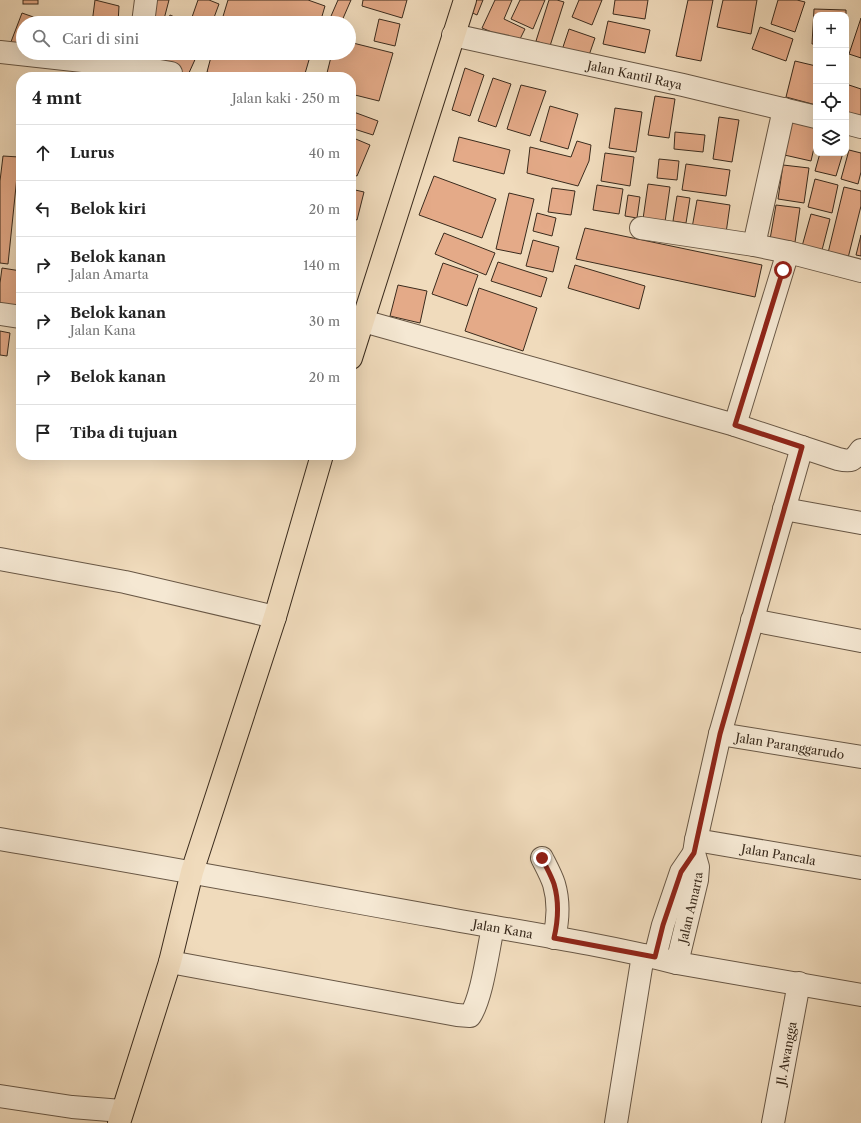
<!DOCTYPE html>
<html lang="id">
<meta charset="utf-8">
<style>
:root{--surface:#fff;--page:#f2f2f2;--text:#222;--muted:#767676;--line:#e0e0e0}
body{margin:0;font-family:"Libre Caslon Text",serif;background:var(--page);color:var(--text)}
.controls{position:absolute;right:12px;top:12px;display:grid;overflow:hidden;border-radius:8px;box-shadow:0 4px 16px #0002}
.controls button{width:36px;height:36px;display:grid;place-items:center;padding:0;border:0;border-bottom:1px solid var(--line);background:var(--surface);color:var(--text);font:20px sans-serif}
.stop{position:absolute;width:12px;height:12px;margin:-9px;border:3px solid #8f2418;border-radius:50%;background:#fff}
.stop.end{background:#8f2418;border-color:#fff;box-shadow:0 1px 4px #0008}
.list{margin:0;padding:0;list-style:none}
h2{display:flex;justify-content:space-between;align-items:center;height:52px;margin:0;padding:0 16px;font-size:17px}
h2 small{font-size:13px;font-weight:400;color:var(--muted)}
.list li{display:grid;grid-template-columns:26px 1fr auto;gap:12px;align-items:center;box-sizing:border-box;height:56px;padding:0 16px;border-top:1px solid var(--line)}
.list b{display:block;font-size:15px;white-space:nowrap}
.list p{margin:0;font-size:13px;white-space:nowrap;color:var(--muted)}
.list em{font-size:13px;font-style:normal;color:var(--muted)}
.icon{flex:none;width:22px;height:22px;fill:none;stroke:currentColor;stroke-width:2;stroke-linecap:round;stroke-linejoin:round}
.map{position:relative;flex:none;width:861px;height:1123px;overflow:hidden}
.search{position:absolute;background:var(--surface);box-shadow:0 4px 16px #0002;left:16px;top:16px;width:340px;height:44px;display:flex;align-items:center;gap:10px;box-sizing:border-box;padding:0 14px;border-radius:22px;color:var(--muted);font-size:15px}
.panel{position:absolute;background:var(--surface);box-shadow:0 4px 16px #0002;left:16px;top:72px;width:340px;height:388px;border-radius:16px}
.map>svg:first-child{display:block}
.building{fill:#e4aa88;stroke:#3a2b1d}
.lines{fill:none;stroke-linecap:round;stroke-linejoin:round}
.minor-casing{stroke:#685745;stroke-width:24}
.major-casing{stroke:#3a2b1d;stroke-width:24}
.minor{stroke:#f5e8d3;stroke-width:22}
.major{stroke:#f0dbbc;stroke-width:22}
.route{stroke:#8f2418;stroke-width:5}
.labels{text-anchor:middle;dominant-baseline:central;stroke-width:3.5;stroke-linejoin:round;paint-order:stroke}
.street-label{font-size:12px;fill:#3a2b1d;stroke:#f5e8d3}
</style>
<div class="map">
<svg width="861" height="1123" viewBox="0 0 861 1123">
<rect width="100%" height="100%" fill="#f0dbbc"/>
<filter id="stains"><feTurbulence type="fractalNoise" baseFrequency=".005" numOctaves="4"/><feColorMatrix values="0 0 0 0 .2 0 0 0 0 .09 0 0 0 0 .02 0 0 0 .5 -.17"/></filter>
<radialGradient id="worn" r=".72"><stop offset=".6" stop-color="#630" stop-opacity="0"/><stop offset="1" stop-color="#630" stop-opacity=".3"/></radialGradient>
<g class="building">
<rect x="23" y="0" width="15" height="4"/>
<path d="M95,0l24,6 -1,17h-26z"/>
<path d="M149,0h20l-6,23 -19,-4z"/>
<path d="M198,0h11l10,4 -7,19h-12l-9,-3z"/>
<path d="M228,0h80l17,6 -5,17h-99z"/>
<path d="M338,0h13l-10,23h-13z"/>
<path d="M363,0h44l-5,18 -40,-12z"/>
<path d="M470,0h13l-6,15 -11,-5z"/>
<path d="M495,0h17l-8,19 21,10 -7,14 -36,-15z"/>
<path d="M520,0h25l-12,29 -22,-10z"/>
<path d="M549,0h8l7,2 -14,44 -14,-5z"/>
<path d="M579,0h23l-10,25 -20,-8z"/>
<path d="M615,0h33l-3,19 -32,-5z"/>
<path d="M688,0h25l-12,61 -25,-5z"/>
<path d="M723,0h34l-6,34 -34,-7z"/>
<path d="M778,0h19l8,2 -10,30 -24,-8z"/>
<path d="M814,9l32,1v8v-3h-30v29h-4z"/>
<path d="M22,13l20,7 -1,3h-18v29l-14,-5z"/>
<path d="M170,15l18,8h-22z"/>
<path d="M49,17l34,5v1h-35z"/>
<path d="M861,18v40l-12,-4z"/>
<path d="M379,19l21,5 -5,22 -21,-5z"/>
<path d="M608,21l42,9 -5,23 -42,-9z"/>
<path d="M760,27l33,12 -7,22 -34,-12z"/>
<path d="M569,29l26,9 -8,23 -26,-8z"/>
<path d="M349,42l44,11 -14,48 -28,-7v-17h-25l6,-24h17z"/>
<path d="M154,53h44l-10,22 -37,-16z"/>
<path d="M212,53h99l-7,24h-79l-18,-5z"/>
<path d="M795,61l21,5v39l-30,-8z"/>
<path d="M465,68l19,7 -14,41 -18,-6z"/>
<path d="M493,78l18,6 -15,43 -18,-6z"/>
<path d="M846,84l15,5v27l-2,4 -13,-4z"/>
<path d="M521,85l25,6 -16,45 -23,-7z"/>
<path d="M655,96l20,3 -6,39 -21,-3z"/>
<path d="M550,106l28,8 -10,35 -28,-8z"/>
<path d="M615,108l27,4 -6,40 -27,-4z"/>
<path d="M351,111l27,10 -5,14 -22,-7z"/>
<path d="M719,117l20,3 -7,42 -19,-3z"/>
<path d="M788,119l28,6v14l-5,22 -31,-7z"/>
<path d="M675,132l30,3 -2,17 -29,-3z"/>
<path d="M351,137l19,8 -13,31 -6,-2z"/>
<path d="M459,137l51,13 -6,24 -51,-13z"/>
<path d="M577,141l14,4 -2,16 -11,25 -51,-13 3,-26 41,10z"/>
<path d="M849,150l12,3v19l-3,12 -17,-5z"/>
<path d="M605,153l29,4 -4,29 -29,-5z"/>
<path d="M820,153h23l-7,23 -21,-5z"/>
<path d="M3,156l16,1 -11,107 -8,-1v-82z"/>
<path d="M659,159l20,2 -2,19 -20,-2z"/>
<path d="M686,164l44,6 -4,26 -44,-6z"/>
<path d="M783,165l26,3 -5,35 -26,-4z"/>
<path d="M434,176l62,23 -14,39 -63,-23z"/>
<path d="M815,179l23,6 -6,28 -24,-6z"/>
<path d="M648,184l22,3 -5,35 -22,-3z"/>
<path d="M597,185l26,4 -4,25 -26,-4z"/>
<path d="M844,187l17,4v15l-13,52 -20,-5z"/>
<path d="M552,188l23,3 -4,24 -23,-3z"/>
<path d="M351,189l13,3 -7,28 -6,-2z"/>
<path d="M509,193l25,6 -13,55 -25,-5z"/>
<path d="M628,195l12,2 -3,21 -12,-2z"/>
<path d="M677,196l13,2 -4,25 -13,-2z"/>
<path d="M697,200l33,5 -4,28 -34,-5z"/>
<path d="M776,205l24,3 -6,41 -25,-4z"/>
<path d="M537,213l19,5 -4,18 -19,-5z"/>
<path d="M811,214l19,5 -9,35 -20,-4z"/>
<path d="M351,227l4,2 -4,11z"/>
<path d="M585,228l177,37 -7,32 -179,-38z"/>
<path d="M444,233l51,20 -9,22 -51,-21z"/>
<path d="M861,235v21l-5,-1z"/>
<path d="M533,240l26,7 -6,25 -27,-6z"/>
<path d="M498,262l49,16 -6,19 -50,-16z"/>
<path d="M443,263l35,12 -11,31 -35,-12z"/>
<path d="M575,265l70,21 -6,23 -71,-21z"/>
<path d="M2,268l19,3v41l-21,-3v-26z"/>
<path d="M398,285l29,6 -7,32 -30,-7z"/>
<path d="M479,288l58,20 -14,43 -58,-20z"/>
<path d="M0,331l10,2 -3,23 -7,-1z"/>
</g>
<g class="lines">
<g class="minor-casing">
<g id="minor">
<path d="M143,23l3,-23"/>
<path id="s1" d="M453,35l230,50 133,32"/>
<path d="M0,52l137,15 34,6"/>
<path d="M846,123l15,4"/>
<path d="M641,228l113,17 34,7"/>
<path d="M754,245l30,-136"/>
<path d="M0,314l21,3"/>
<path d="M363,321l372,104 103,34c13,3 15,2 23,-9"/>
<path d="M735,425l53,-173 73,19"/>
<path d="M784,509l77,14"/>
<path d="M0,559l125,23 150,35"/>
<path d="M752,620l109,21"/>
<path id="s2" d="M720,734l141,23"/>
<path id="s3" d="M0,839c144,24 288,51 433,77 81,15 164,27 244,47l184,32"/>
<path id="s4" d="M696,840l165,28"/>
<path d="M542,858c4,8 9,17 12,26 5,17 4,37 0,54"/>
<path d="M655,957l8,-32 18,-53 13,-19"/>
<path d="M170,962l287,53 13,1c12,-18 18,-66 23,-89"/>
<path id="s5" d="M677,963l20,-83 1,-13 -4,-14 2,-13 24,-106 82,-287"/>
<path d="M0,1096l72,11 50,4"/>
<path d="M616,1123l27,-168"/>
<path id="s6" d="M773,1123l26,-140"/>
</g>
</g>
<g class="major-casing">
<g id="major">
<path d="M351,358l114,-358"/>
<path d="M119,1123l51,-161 22,-90 83,-255 47,-162"/>
</g>
</g>
<use href="#minor" class="minor"/>
<use href="#major" class="major"/>
</g>
<g class="lines">
<path class="route" d="M542,858c4,9 9,17 12,26 5,17 4,37 0,54l101,19 8,-32 18,-53 13,-19 26,-119 82,-287 -67,-22 48,-155"/>
</g>
<g class="labels">
<g class="street-label">
<text stroke="none"><textPath href="#s1" startOffset="186">Jalan Kantil Raya</textPath></text>
<text stroke="none"><textPath href="#s2" startOffset="71">Jalan Paranggarudo</textPath></text>
<text stroke="none"><textPath href="#s4" startOffset="84">Jalan Pancala</textPath></text>
<text stroke="none"><textPath href="#s5" startOffset="57">Jalan Amarta</textPath></text>
<text stroke="none"><textPath href="#s3" startOffset="511">Jalan Kana</textPath></text>
<text stroke="none"><textPath href="#s6" startOffset="71">Jl. Awangga</textPath></text>
</g>
</g>
<rect width="100%" height="100%" filter="url(#stains)"/>
<rect width="100%" height="100%" fill="url(#worn)"/>
</svg>
<div class="controls">
<button>+</button>
<button>−</button>
<button><svg class="icon" aria-label="locate" viewBox="0 0 24 24"><circle cx="12" cy="12" r="6"/><path d="M12 2v4M12 18v4M2 12h4M18 12h4"/></svg></button>
<button><svg class="icon" aria-label="layers" viewBox="0 0 24 24"><path d="M12 4l9 5-9 5-9-5zM3 14l9 5 9-5"/></svg></button>
</div>
<div class="stop" style="left:783px;top:270px"></div>
<div class="stop end" style="left:542px;top:858px"></div>
<div class="search"><svg class="icon" aria-label="search" viewBox="0 0 24 24"><circle cx="10" cy="10" r="6"/><path d="M15 15l6 6"/></svg>Cari di sini</div>
<section class="panel">
<h2>4 mnt<small>Jalan kaki · 250 m</small></h2>
<ul class="list">
<li><svg class="icon" aria-label="ahead" viewBox="0 0 24 24"><path d="M12 20V5M6 11l6-6 6 6"/></svg><div><b>Lurus</b></div><em>40 m</em></li>
<li><svg class="icon" aria-label="left" viewBox="0 0 24 24"><path d="M17 20v-9H6M10 6l-5 5 5 5"/></svg><div><b>Belok kiri</b></div><em>20 m</em></li>
<li><svg class="icon" aria-label="right" viewBox="0 0 24 24"><path d="M7 20v-9h11M14 6l5 5-5 5"/></svg><div><b>Belok kanan</b><p>Jalan Amarta</p></div><em>140 m</em></li>
<li><svg class="icon" aria-label="right" viewBox="0 0 24 24"><path d="M7 20v-9h11M14 6l5 5-5 5"/></svg><div><b>Belok kanan</b><p>Jalan Kana</p></div><em>30 m</em></li>
<li><svg class="icon" aria-label="right" viewBox="0 0 24 24"><path d="M7 20v-9h11M14 6l5 5-5 5"/></svg><div><b>Belok kanan</b></div><em>20 m</em></li>
<li><svg class="icon" aria-label="arrive" viewBox="0 0 24 24"><path d="M6 21V4h12l-3 4 3 4H6"/></svg><div><b>Tiba di tujuan</b></div></li>
</ul>
</section>
</div>
